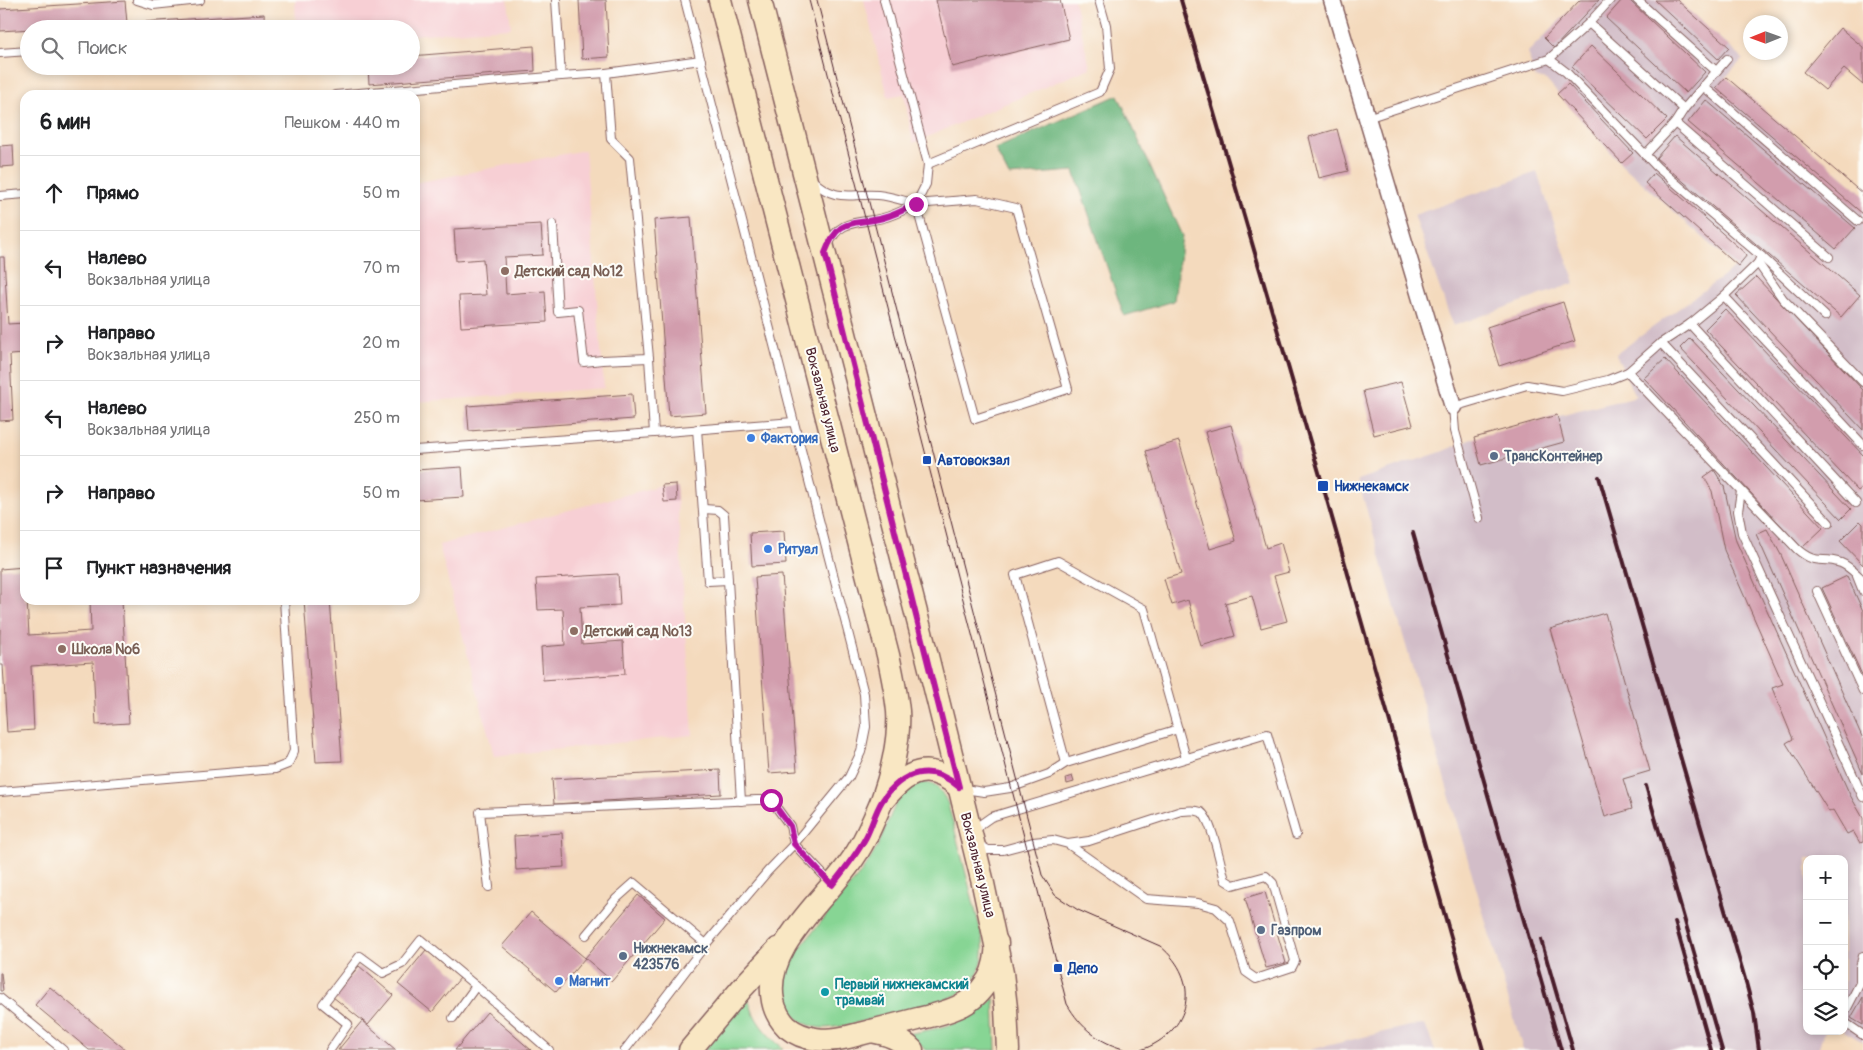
<!DOCTYPE html>
<html lang="ru">
<meta charset="utf-8">
<style>
:root{--surface:#fff;--page:#f6f6f6;--text:#202124;--muted:#757577;--line:#e0e0e0}
body{margin:0;font-family:Pangolin,sans-serif;background:var(--page);color:var(--text)}
.controls{position:absolute;right:15px;bottom:15px;display:grid;overflow:hidden;border-radius:10px;box-shadow:0 2px 8px #0003}
.controls button{width:45px;height:45px;display:grid;place-items:center;padding:0;border:0;border-bottom:1px solid var(--line);background:var(--surface);color:var(--text);font:25px sans-serif}
.compass{position:absolute;left:1743px;top:15px;width:45px;height:45px;border-radius:50%;background:var(--surface);box-shadow:0 2px 8px #0003;rotate:269deg}
.stop{position:absolute;width:15px;height:15px;margin:-11px;border:4px solid #b5179e;border-radius:50%;background:#fff}
.stop.end{background:#b5179e;border-color:#fff;box-shadow:0 1px 5px #0008}
.list{margin:0;padding:0;list-style:none}
h2{display:flex;justify-content:space-between;align-items:center;height:65px;margin:0;padding:0 20px;font-size:21px}
h2 small{font-size:16px;font-weight:400;color:var(--muted)}
.list li{display:grid;grid-template-columns:32px 1fr auto;gap:15px;align-items:center;box-sizing:border-box;height:75px;padding:0 20px;border-top:1px solid var(--line)}
.list b{display:block;font-size:19px;white-space:nowrap}
.list p{margin:0;font-size:16px;white-space:nowrap;color:var(--muted)}
.list em{font-size:16px;font-style:normal;color:var(--muted)}
.icon{flex:none;width:28px;height:28px;fill:none;stroke:currentColor;stroke-width:2;stroke-linecap:round;stroke-linejoin:round}
.map{position:relative;flex:none;width:1863px;height:1050px;overflow:hidden}
.search{position:absolute;background:var(--surface);box-shadow:0 2px 8px #0003;left:20px;top:20px;width:400px;height:55px;display:flex;align-items:center;gap:12px;box-sizing:border-box;padding:0 18px;border-radius:28px;color:var(--muted);font-size:19px}
.panel{position:absolute;background:var(--surface);box-shadow:0 2px 8px #0003;left:20px;top:90px;width:400px;height:515px;border-radius:15px}
.map>svg:first-child{display:block}
.built{fill:#f7cfd4}
.industrial{fill:#d2bdc8}
.green{fill:#87d594;stroke:#687a60}
.forest{fill:#6db67e;stroke:#5c6a54}
.building{fill:#d29dad}
.lines{fill:none;stroke-linecap:round;stroke-linejoin:round}
.lane-casing{stroke:#86605e;stroke-width:10}
.street-casing{stroke:#86605e;stroke-width:19}
.secondary-casing{stroke:#86605e;stroke-width:25}
.lane{stroke:#fff;stroke-width:8}
.street{stroke:#fff;stroke-width:16}
.secondary{stroke:#f9e7c3;stroke-width:22}
.tram{stroke:#4a1f2b;stroke-width:1}
.rail{stroke:#4a1f2b;stroke-width:4}
.route{stroke:#b5179e;stroke-width:6}
.education-dot{fill:#8d6e63;stroke:#fdfcf7;stroke-width:2}
.shop-dot{fill:#3f7fe0;stroke:#fdfcf7;stroke-width:2}
.service-dot{fill:#5c6f8a;stroke:#fdfcf7;stroke-width:2}
.transit-dot{fill:#1a4fb4;stroke:#fdfcf7;stroke-width:2}
.culture-dot{fill:#0f9aa8;stroke:#fdfcf7;stroke-width:2}
.labels{text-anchor:middle;dominant-baseline:central;stroke-width:4;stroke-linejoin:round;paint-order:stroke}
.education-label{font-size:14px;font-weight:bold;fill:#785e54;stroke:#fdfcf7;text-anchor:start}
.street-label{font-size:14px;fill:#4a1f2b;stroke:#fdfcf7}
.shop-label{font-size:14px;font-weight:bold;fill:#366cbe;stroke:#fdfcf7;text-anchor:start}
.service-label{font-size:14px;font-weight:bold;fill:#4e5e75;stroke:#fdfcf7;text-anchor:start}
.transit-label{font-size:14px;font-weight:bold;fill:#164399;stroke:#fdfcf7;text-anchor:start}
.culture-label{font-size:14px;font-weight:bold;fill:#0d838f;stroke:#fdfcf7;text-anchor:start}
</style>
<div class="map">
<svg width="1863" height="1050" viewBox="0 0 1863 1050">
<rect width="100%" height="100%" fill="#fdfcf7"/>
<filter id="ink" filterUnits="userSpaceOnUse"><feTurbulence type="fractalNoise" baseFrequency=".02" numOctaves="2"/><feDisplacementMap in="SourceGraphic" scale="10" xChannelSelector="R" yChannelSelector="G"/><feConvolveMatrix kernelMatrix="1 2 1 2 8 2 1 2 1" color-interpolation-filters="sRGB"/></filter>
<filter id="wash" filterUnits="userSpaceOnUse"><feTurbulence type="fractalNoise" baseFrequency=".0096" numOctaves="4" result="noise"/><feDisplacementMap in="SourceGraphic" scale="20" xChannelSelector="R" yChannelSelector="G"/><feGaussianBlur stdDeviation="1.12" result="paint"/><feColorMatrix in="noise" values="0 0 0 0 0 0 0 0 0 0 0 0 0 0 0 0 0 1.4 0 .05"/><feComposite in="paint" operator="in"/></filter>
<g filter="url(#wash)">
<rect width="100%" height="100%" fill="#f4dabd"/>
<g class="built">
<path d="M295,0h213l3,28 -100,7v-6h-115z"/>
<path d="M864,0h210l16,68 -177,75 -9,-49 -16,3z"/>
<path d="M585,150l19,238 -189,14v-219z"/>
<path d="M676,484l17,251 -199,21 -55,-211 223,-60z"/>
</g>
<g class="industrial">
<path d="M1580,0h97l66,59 -17,18 137,117v848l-19,-11v-172h-37v172h17l-6,19h-295l-165,-570 83,-28 33,-14 163,-42 -6,-8 -15,-34 120,-87 -116,-104 -74,-83 -12,-3 -6,-25z"/>
<path d="M1537,172l38,111 -122,43 -39,-111z"/>
<path d="M1425,1025l10,25h-126l100,-24z"/>
</g>
<g class="green">
<path d="M921,783c15,-1 21,8 27,21l35,136c2,27 -6,42 -28,56 -26,8 -52,15 -78,21 -17,5 -34,10 -52,11 -16,0 -34,-10 -39,-26 -6,-15 -3,-30 5,-43 17,-21 34,-42 51,-63 13,-16 28,-33 37,-53 11,-22 16,-53 42,-60z"/>
<path d="M748,997c5,22 17,37 35,51l-9,2h-70z"/>
<path d="M994,998l2,52h-71l-5,-6 -12,-10c36,-7 59,-9 86,-36z"/>
</g>
<path class="forest" d="M1118,95l64,141 -8,65 -50,15 -50,-145 -65,5 -14,-27z"/>
<g id="blocks">
<g class="building">
<path d="M579,0h27l3,57 -27,2z"/>
<path d="M936,0h124l9,39 -117,28z"/>
<path d="M1580,0h19l-45,48 -10,-10z"/>
<path d="M1622,0h7l76,72 -19,21 -80,-75z"/>
<path d="M1655,0h22l52,47 -11,12z"/>
<path d="M125,1l2,22 137,-9 1,15h-138v-6l-127,8v-22z"/>
<path d="M1840,28l23,19v38l-19,-16 -19,21 -22,-18z"/>
<path d="M534,46l1,25 -166,13 -1,-18h43v-10z"/>
<path d="M1591,46l76,73 -20,20 -75,-72z"/>
<path d="M1726,77l137,117v20l-147,-126z"/>
<path d="M1568,84l65,69 -11,10 -65,-69z"/>
<path d="M1706,100l149,128 -19,21 -148,-127z"/>
<path d="M1337,129l11,42 -29,7 -10,-41z"/>
<path d="M1675,136l185,159 -19,22 -185,-159z"/>
<path d="M13,145l1,21 -14,1v-21z"/>
<path d="M1654,173l93,82 -9,11 -93,-83z"/>
<path d="M691,217l15,196 -37,3 -15,-196z"/>
<path d="M541,224l2,31 -39,2 2,37 39,-3 2,31 -86,5 -2,-31 27,-1 -3,-36 -27,2 -2,-32z"/>
<path d="M0,257h4l4,67 17,-1v31l-15,1 3,65 -13,1z"/>
<path d="M1756,277l107,113v40l-127,-135z"/>
<path d="M1563,302l12,39 -76,25 -12,-39z"/>
<path d="M1725,309l138,146v32l-5,4 -153,-162z"/>
<path d="M1690,338l161,171 -10,10 -161,-171z"/>
<path d="M1665,359l158,169 -21,20 -158,-170z"/>
<path d="M1401,382l12,43 -39,10 -11,-44z"/>
<path d="M632,394l2,25 -165,12 -2,-25z"/>
<path d="M1557,415l7,27 -83,23 -7,-27z"/>
<path d="M1231,425l35,123 15,-5 8,29 -15,4 13,45 -26,7 -9,-32 -27,7 10,33 -34,10 -13,-46 -16,5 -8,-26 17,-5 -35,-123 33,-10 31,108 26,-8 -31,-109z"/>
<path d="M462,467l2,30 -49,3v-30z"/>
<path d="M1714,470l10,16 12,55 114,254 13,23v24l-3,1 -7,-12 -6,3 -14,-24 -4,2 -43,-69 7,-4 -21,-51 11,-4 -59,-134 -12,-59 -8,-14z"/>
<path d="M676,484l1,17 -13,1 -2,-17z"/>
<path d="M1860,521l3,3v41l-23,-24z"/>
<path d="M1767,529l14,26 82,184v35l-107,-240z"/>
<path d="M784,531l2,33 -34,2 -2,-33z"/>
<path d="M25,567v33h2l2,35 62,-4 -1,-31h32l7,123 -33,2 -3,-63 -62,4 3,64 -27,2 -4,-67h-3v-96z"/>
<path d="M618,574l2,31 -40,2 2,37 41,-3 2,33 -82,6 -2,-33 24,-2 -2,-36 -25,1 -2,-31z"/>
<path d="M782,575l15,196 -28,2 -14,-196z"/>
<path d="M1847,576l16,35v66l-41,-89z"/>
<path d="M304,600h26l12,161 -26,1z"/>
<path d="M1605,613l45,158 -27,8 9,30 -27,8 -55,-188z"/>
<path d="M720,770l1,24 -167,10 -2,-25z"/>
<path d="M1072,776l2,6 -7,2 -1,-6z"/>
<path d="M562,833l2,34 -48,3 -2,-34z"/>
<path d="M1265,892l21,71 -20,5 -21,-70z"/>
<path d="M638,895l27,23 -53,63 -27,-23z"/>
<path d="M531,912l54,46 -29,34 -54,-46z"/>
<path d="M426,950l34,28 -28,34 -34,-28z"/>
<path d="M359,966l34,29 -25,30 -35,-28z"/>
<path d="M0,973h1l2,18h-3z"/>
<path d="M50,987l76,63h-37l-54,-45z"/>
<path d="M1863,997v28l-12,-7z"/>
<path d="M487,1012l44,38h-76z"/>
<path d="M362,1021l34,29h-58z"/>
</g>
</g>
</g>
<g filter="url(#ink)">
<use href="#blocks" fill-opacity="0" stroke="#86605e" stroke-width="1"/>
<g class="lines">
<g class="lane-casing">
<g id="lane">
<path d="M137,0l16,5 47,-5"/>
<path d="M556,0l5,76 45,-3 95,-13"/>
<path d="M1637,0l79,71"/>
<path d="M1589,23l95,86"/>
<path d="M0,53l29,-2"/>
<path d="M1549,59l17,13 91,95 104,89 64,60"/>
<path d="M606,73l5,66 19,19 19,200 5,75 139,-11"/>
<path d="M1703,86l155,135"/>
<path d="M335,95l226,-19"/>
<path d="M1367,118l182,-59 40,-36 21,-23"/>
<path d="M1675,123l154,134"/>
<path d="M1645,155l30,-32 9,-14 43,-50"/>
<path d="M928,164l172,-72 10,-23 -4,-44 -7,-25"/>
<path d="M812,180c25,23 37,13 66,15 13,1 26,6 38,9"/>
<path d="M0,196l25,-2"/>
<path d="M977,199l39,9 52,181 -93,30 -59,-215z"/>
<path d="M553,224l5,88 20,-2 6,52 18,-2 47,-2"/>
<path d="M828,246c11,-28 31,-22 55,-28 12,-3 23,-9 33,-14l10,-20 2,-20 -44,-164"/>
<path d="M1758,263l25,36 80,83"/>
<path d="M1724,296l139,149"/>
<path d="M1690,324l166,179"/>
<path d="M1661,343l168,180"/>
<path d="M1628,372l169,177c19,17 25,7 44,14 8,3 15,11 22,17"/>
<path d="M697,429l11,152 20,-1 13,221"/>
<path d="M415,450l239,-17"/>
<path d="M1741,491l-3,20 4,22 121,264"/>
<path d="M704,509l14,1 6,5 4,65"/>
<path d="M1479,518l-24,-87 -2,-24 74,-22 35,6 46,-11 20,-8 33,-29 29,-19 34,-28 34,-33 3,-7"/>
<path d="M1857,576l6,15"/>
<path d="M1817,591l46,100"/>
<path d="M1066,763l-51,-188 43,-14 86,48 42,149"/>
<path d="M964,789l20,3 26,-4 39,-14 17,-11 112,-34"/>
<path d="M0,792l275,-23 13,-5 6,-13 -10,-151"/>
<path d="M974,833l7,-9 10,-7 276,-83 29,101"/>
<path d="M978,844l10,6h15l30,-8 20,-2 15,4 78,55 52,4 18,5 14,13 16,51 10,7 36,-12 3,-6 -22,-78 -7,-7 -33,9 -8,-5c-4,-13 -13,-61 -24,-68 -7,-3 -14,-1 -20,-1l-92,30 -21,3"/>
<path d="M489,887l-9,-75 277,-12h14l19,26 4,18 37,39"/>
<path d="M586,935l30,-36 18,-16 72,61"/>
<path d="M0,998l63,52"/>
<path d="M1844,1014l16,-31v-16l3,-11"/>
<path d="M453,1018l23,-32 73,64"/>
<path d="M1844,1022l19,13"/>
<path d="M330,1050l18,-26 -25,-20 37,-48 23,17 19,-9 19,-24 55,46"/>
<path d="M625,1050l81,-106 62,-73 26,-27 55,-67 12,-25 5,-25 -2,-33 -179,-694"/>
</g>
</g>
<g class="street-casing">
<path id="street" d="M1332,0l121,407"/>
</g>
<g class="secondary-casing">
<g id="secondary">
<path d="M720,0l168,655c4,18 8,37 10,56 2,29 -7,65 -17,92 -8,19 -16,38 -27,54 -27,42 -92,89 -81,144 2,10 7,19 14,26 17,14 41,15 61,10 23,-6 47,-12 70,-18 13,-3 27,-6 40,-12 12,-5 23,-16 30,-27 7,-11 8,-24 9,-37"/>
<path d="M760,0l166,652 56,227 20,94 4,35 2,42"/>
<path d="M884,799c23,-28 44,-39 75,-12"/>
<path d="M871,1031c16,3 29,7 41,19"/>
<path d="M690,1050l53,-63 35,-38"/>
</g>
</g>
<use href="#lane" class="lane"/>
<use href="#street" class="street"/>
<use href="#secondary" class="secondary"/>
<g class="tram">
<path d="M809,0l258,1004c14,24 32,39 60,46"/>
<path d="M817,0l225,875 13,20 23,15 82,36c42,34 32,86 -19,104"/>
</g>
<g class="rail">
<path d="M1181,0l142,486 160,564"/>
<path d="M1599,477l146,502 9,34 5,37"/>
<path d="M1413,533l148,517"/>
<path d="M1646,786l76,264"/>
<path d="M1675,922l36,128"/>
<path d="M1541,940l32,110"/>
</g>
</g>
</g>
<g class="lines" filter="url(#ink)">
<path class="route" d="M771,800l19,26 4,18 38,41c13,-16 25,-31 34,-48 6,-11 9,-25 16,-36 20,-30 49,-39 77,-14l-134,-534c14,-37 26,-27 58,-35 12,-3 23,-9 33,-14"/>
</g>
<g class="education-dot">
<circle cx="505" cy="271" r="5"/>
<circle cx="574" cy="631" r="5"/>
<circle cx="62" cy="649" r="5"/>
</g>
<g class="shop-dot">
<circle cx="751" cy="438" r="5"/>
<circle cx="768" cy="549" r="5"/>
<circle cx="559" cy="981" r="5"/>
</g>
<g class="service-dot">
<circle cx="1494" cy="456" r="5"/>
<circle cx="1261" cy="930" r="5"/>
<circle cx="623" cy="956" r="5"/>
</g>
<g class="transit-dot">
<rect x="922" y="455" width="10" height="10" rx="2.5"/>
<rect x="1317" y="480" width="12" height="12" rx="2.5"/>
<rect x="1053" y="963" width="10" height="10" rx="2.5"/>
</g>
<circle class="culture-dot" cx="825" cy="992" r="5"/>
<g class="labels">
<g class="education-label">
<text x="515" y="271">Детский сад №12</text>
<text x="584" y="631">Детский сад №13</text>
<text x="72" y="649">Школа №6</text>
</g>
<g class="street-label">
<text transform="translate(823 400) rotate(76)">Вокзальная улица</text>
<text transform="translate(978 865) rotate(76)">Вокзальная улица</text>
</g>
<g class="shop-label">
<text x="761" y="438">Фактория</text>
<text x="778" y="549">Ритуал</text>
<text x="569" y="981">Магнит</text>
</g>
<g class="service-label">
<text x="1504" y="456">ТрансКонтейнер</text>
<text x="1271" y="930">Газпром</text>
<text x="633" y="948">Нижнекамск<tspan x="633" dy="16">423576</tspan></text>
</g>
<g class="transit-label">
<text x="937" y="460">Автовокзал</text>
<text x="1334" y="486">Нижнекамск</text>
<text x="1068" y="968">Депо</text>
</g>
<g class="culture-label">
<text x="835" y="984">Первый нижнекамский<tspan x="835" dy="16">трамвай</tspan></text>
</g>
</g>
</svg>
<div class="controls">
<button>+</button>
<button>−</button>
<button><svg class="icon" aria-label="locate" viewBox="0 0 24 24"><circle cx="12" cy="12" r="6"/><path d="M12 2v4M12 18v4M2 12h4M18 12h4"/></svg></button>
<button><svg class="icon" aria-label="layers" viewBox="0 0 24 24"><path d="M12 4l9 5-9 5-9-5zM3 14l9 5 9-5"/></svg></button>
</div>
<svg class="compass" viewBox="-18 -18 36 36"><path d="M0-13l5 13h-10z" fill="#e53935"/><path d="M0 13l5-13h-10z" fill="#757577"/></svg>
<div class="stop" style="left:771px;top:800px"></div>
<div class="stop end" style="left:916px;top:204px"></div>
<div class="search"><svg class="icon" aria-label="search" viewBox="0 0 24 24"><circle cx="10" cy="10" r="6"/><path d="M15 15l6 6"/></svg>Поиск</div>
<section class="panel">
<h2>6 мин<small>Пешком · 440 m</small></h2>
<ul class="list">
<li><svg class="icon" aria-label="ahead" viewBox="0 0 24 24"><path d="M12 20V5M6 11l6-6 6 6"/></svg><div><b>Прямо</b></div><em>50 m</em></li>
<li><svg class="icon" aria-label="left" viewBox="0 0 24 24"><path d="M17 20v-9H6M10 6l-5 5 5 5"/></svg><div><b>Налево</b><p>Вокзальная улица</p></div><em>70 m</em></li>
<li><svg class="icon" aria-label="right" viewBox="0 0 24 24"><path d="M7 20v-9h11M14 6l5 5-5 5"/></svg><div><b>Направо</b><p>Вокзальная улица</p></div><em>20 m</em></li>
<li><svg class="icon" aria-label="left" viewBox="0 0 24 24"><path d="M17 20v-9H6M10 6l-5 5 5 5"/></svg><div><b>Налево</b><p>Вокзальная улица</p></div><em>250 m</em></li>
<li><svg class="icon" aria-label="right" viewBox="0 0 24 24"><path d="M7 20v-9h11M14 6l5 5-5 5"/></svg><div><b>Направо</b></div><em>50 m</em></li>
<li><svg class="icon" aria-label="arrive" viewBox="0 0 24 24"><path d="M6 21V4h12l-3 4 3 4H6"/></svg><div><b>Пункт назначения</b></div></li>
</ul>
</section>
</div>
